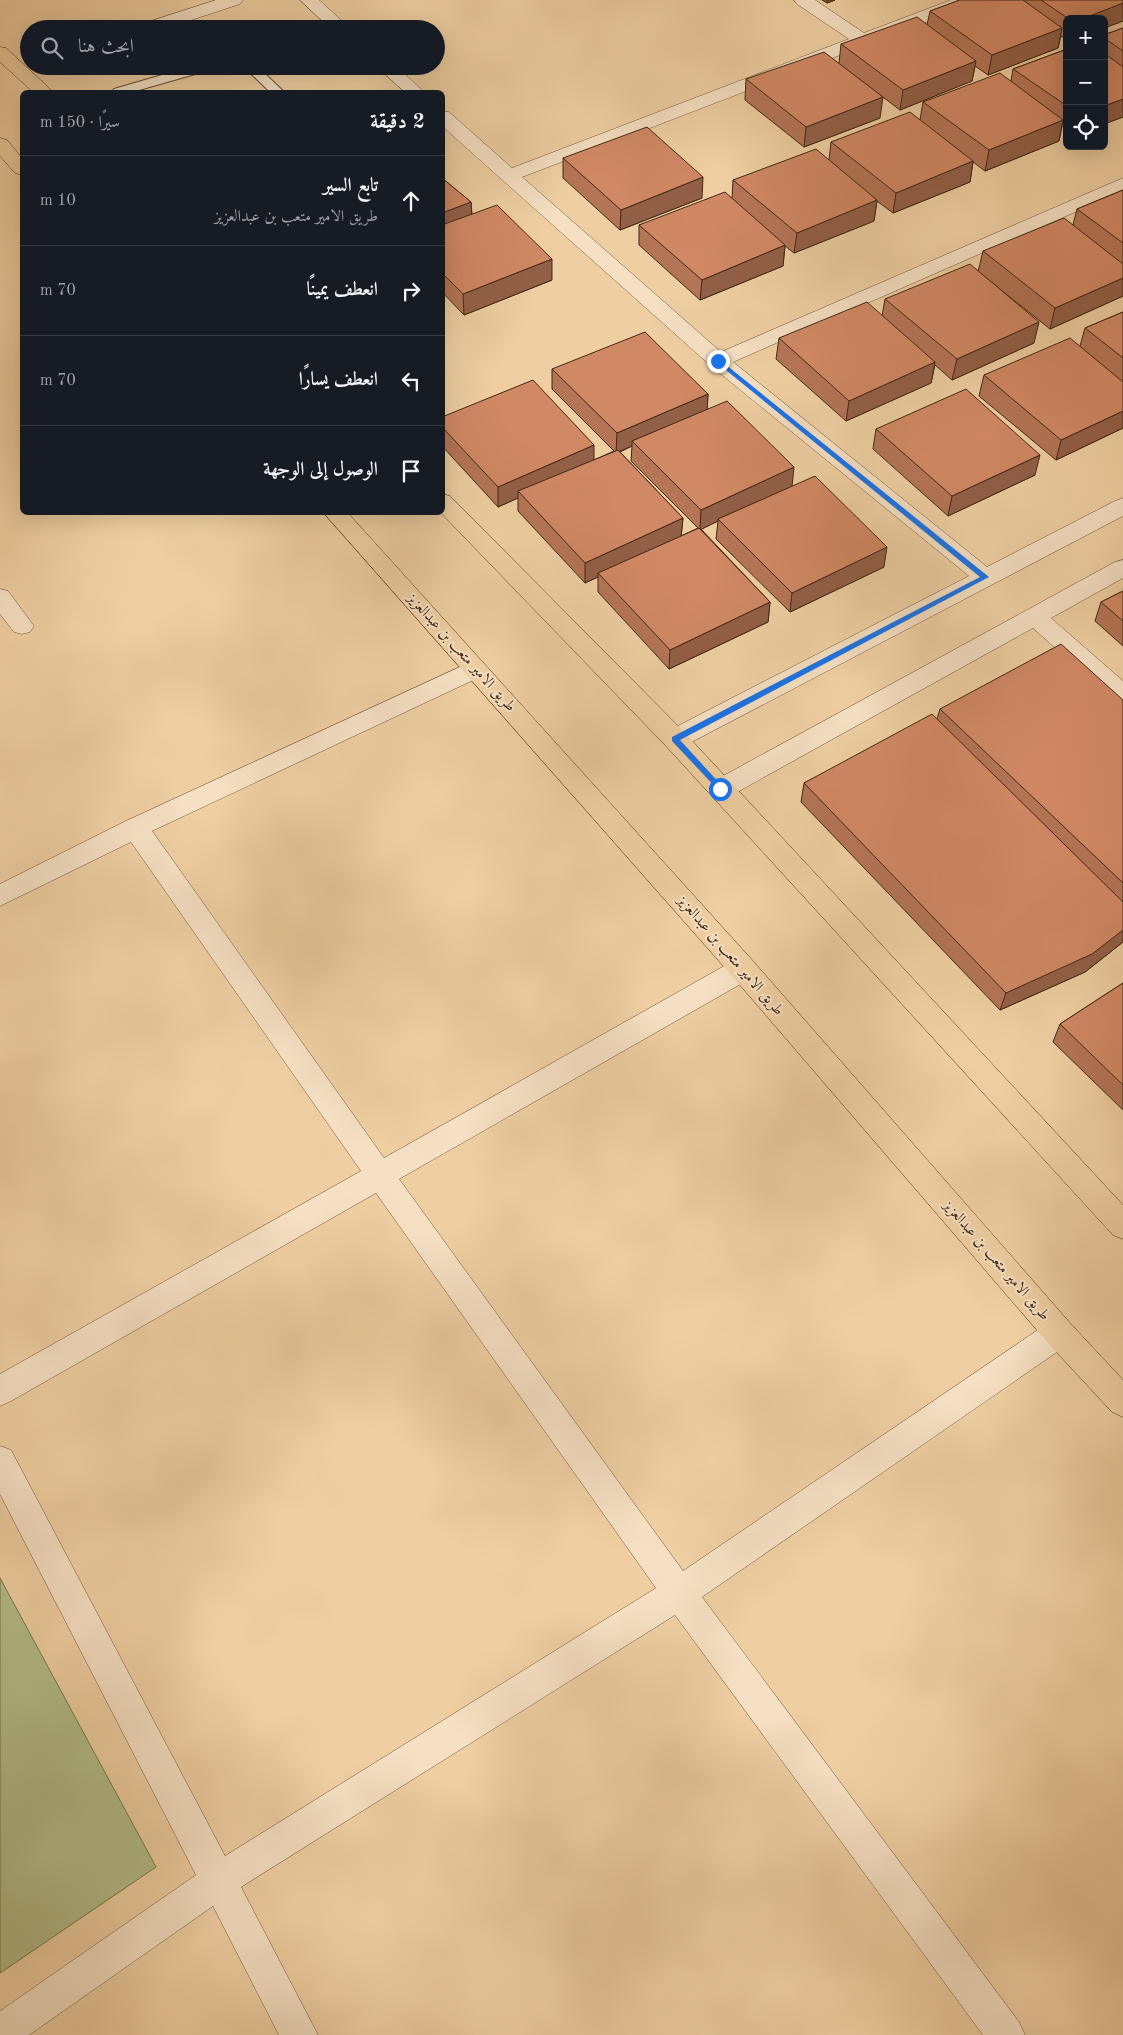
<!DOCTYPE html>
<html lang="ar">
<meta charset="utf-8">
<style>
:root{--surface:#171b24;--page:#20242c;--text:#f1f3f6;--muted:#9ea1a6;--line:#363941}
body{margin:0;font-family:"Old Standard TT",Amiri,serif;background:var(--page);color:var(--text);direction:rtl}
.controls{position:absolute;right:15px;top:15px;display:grid;overflow:hidden;border-radius:8px;box-shadow:0 5px 20px #0002}
.controls button{width:45px;height:45px;display:grid;place-items:center;padding:0;border:0;border-bottom:1px solid var(--line);background:var(--surface);color:var(--text);font:25px sans-serif}
.stop{position:absolute;width:15px;height:15px;margin:-11px;border:4px solid #1a73e8;border-radius:50%;background:#fff}
.stop.end{background:#1a73e8;border-color:#fff;box-shadow:0 1px 5px #0008}
.list{margin:0;padding:0;list-style:none}
h2{display:flex;justify-content:space-between;align-items:center;height:65px;margin:0;padding:0 20px;font-size:21px}
h2 small{font-size:16px;font-weight:400;color:var(--muted)}
.list li{display:grid;grid-template-columns:32px 1fr auto;gap:15px;align-items:center;box-sizing:border-box;height:90px;padding:0 20px;border-top:1px solid var(--line)}
.list b{display:block;font-size:19px;white-space:nowrap}
.list p{margin:0;font-size:16px;white-space:nowrap;color:var(--muted)}
.list em{font-size:16px;font-style:normal;color:var(--muted)}
.icon{flex:none;width:28px;height:28px;fill:none;stroke:currentColor;stroke-width:2;stroke-linecap:round;stroke-linejoin:round}
.map{position:relative;flex:none;width:1123px;height:2035px;overflow:hidden;direction:ltr}
.search{position:absolute;background:var(--surface);box-shadow:0 5px 20px #0002;left:20px;top:20px;width:425px;height:55px;display:flex;align-items:center;gap:12px;box-sizing:border-box;padding:0 18px;border-radius:28px;color:var(--muted);font-size:19px}
.panel{position:absolute;background:var(--surface);box-shadow:0 5px 20px #0002;left:20px;top:90px;width:425px;height:425px;border-radius:8px;direction:rtl}
.map>svg:first-child{display:block}
.green{fill:#b2bc8a;stroke:#7a724e}
.lines{fill:none;stroke-linecap:round;stroke-linejoin:round}
.service-casing{stroke:#6c5237;stroke-width:2}
.minor-casing{stroke:#6c5237;stroke-width:1}
.primary-casing{stroke:#412813;stroke-width:1}
.service{fill:#f5e0c3;fill-rule:evenodd}
.minor{fill:#f5e0c3;fill-rule:evenodd}
.primary{fill:#efcfa2;fill-rule:evenodd}
.wall{fill:#b47557;stroke:#412813;fill-rule:evenodd}
.shaded-wall{fill:#925f47;stroke:#412813}
.building{fill:#d18865;stroke:#412813}
.route{fill:#1a73e8}
.labels{text-anchor:middle;dominant-baseline:central;stroke-width:4;stroke-linejoin:round;paint-order:stroke}
.street-label{font-size:15px;fill:#412813;stroke:#f5e0c3}
</style>
<div class="map">
<svg width="1123" height="2035" viewBox="0 0 1123 2035">
<rect width="100%" height="100%" fill="#efcfa2"/>
<filter id="stains"><feTurbulence type="fractalNoise" baseFrequency=".004" numOctaves="4"/><feColorMatrix values="0 0 0 0 .2 0 0 0 0 .09 0 0 0 0 .02 0 0 0 .5 -.17"/></filter>
<radialGradient id="worn" r=".72"><stop offset=".6" stop-color="#630" stop-opacity="0"/><stop offset="1" stop-color="#630" stop-opacity=".3"/></radialGradient>
<path class="green" d="M0,1578l156,289 -156,106z"/>
<g class="lines">
<g class="service-casing">
<g id="service">
<path d="M193,66h21l-1,3 -81,23h-20l2,-3z"/>
<path d="M243,66h14l27,26h-14z"/>
</g>
</g>
<g class="minor-casing">
<g id="minor">
<path d="M216,0h27l-3,4 -76,25h-28l3,-4z"/>
<path d="M300,0h19l32,29h-20z"/>
<path d="M794,0h21l49,33 87,-33h25l-3,4 -451,173 199,175 402,-174v13l-390,171 254,205 128,-66 8,-3v18l-439,230 -9,2 -9,-2 -3,-7 3,-7 303,-156 -258,-210 -269,-240v-15l7,1 63,56 337,-129 -52,-35z"/>
<path d="M376,66h20l28,26h-19z"/>
<path d="M1123,560v18l-72,40 72,63v23l-9,-3 -81,-73 -303,168 -9,3 -9,-3 -4,-7 4,-7 403,-220z"/>
<path d="M0,589l8,2 26,35 -4,6 -8,2 -8,-2 -14,-18z"/>
<path d="M475,660l9,3 3,6 -3,6 -332,156 232,327 349,-197 10,-3 10,3 4,8 -4,8 -354,202 284,392 365,-248 11,-4 11,4 4,10 -4,10 -368,254 317,425 6,13h-42l-308,-420 -434,272 77,148h-39l-66,-129 -184,129h-29v-24l196,-136 -196,-381v-48l11,4 214,406 431,-268 -280,-395 -365,208 -11,5v-32l361,-203 -230,-329 -131,64v-22l126,-63z"/>
</g>
</g>
<g class="primary-casing">
<g id="primary">
<path d="M0,47l6,1 43,40 3,4h-19l-33,-30z"/>
<path d="M0,138l7,2 15,18v17l-7,-2 -15,-17z"/>
<path d="M442,494l8,2 234,236 439,473v34l-10,-4 -447,-489 -226,-234h2z"/>
<path d="M323,512h24l406,449 317,362 53,57v37l-11,-5 -64,-69 -315,-366z"/>
</g>
</g>
<use href="#service" class="service"/>
<use href="#minor" class="minor"/>
<use href="#primary" class="primary"/>
</g>
<g class="wall">
<path d="M822,0h13l-8,3z"/>
<path d="M960,0h163v21l-19,7v-9h-37v21l-6,-4 -3,12 -70,27 -13,-9 -3,15 -72,29 -41,-31 21,39 -76,29 -59,-47 1,-21 93,-16 2,-19 86,-19 3,-14z"/>
<path d="M1123,28v89l-19,7v-89z"/>
<path d="M1067,49v81l-5,-4 -3,15 -74,30 -12,-9 -3,20 -77,31 -16,-12 -3,20 -80,32 -9,-7 -2,20 -83,34 -61,-55v-20l93,-27 1,-18 96,-20 2,-18 89,-22 3,-18 88,-21 2,-12z"/>
<path d="M563,158l139,40 -82,32 -57,-52z"/>
<path d="M442,178l29,24 1,12 80,66 -88,35 -22,-23z"/>
<path d="M1123,190v106l-73,33 -69,-55 53,69 -82,37 -17,-15 -4,18 -85,38 -70,-62 3,-21 103,-22 3,-17 93,-27 5,-21 90,-26 4,-16z"/>
<path d="M1123,312v116l-67,32 -77,-64 5,-21 96,-29 5,-18z"/>
<path d="M552,369l156,25 -1,16 85,76 92,81 -94,45 -74,-73 2,-18 -17,8 69,73 -2,20 -99,47 -71,-77v-15l-13,6 -67,-72v-13l-20,9 -56,-61v-29l152,43 20,-9 -62,-62zM632,446l-1,15 67,67 -17,8 2,-18 -63,-66z"/>
<path d="M876,429l159,46 -87,41 -75,-67z"/>
<path d="M1123,591v55l-28,-25 6,-19z"/>
<path d="M1123,700v242l-38,30 -85,38 -199,-208 3,-19 133,-64 3,-10z"/>
<path d="M1123,983v127l-70,-68 7,-18z"/>
</g>
<g class="shaded-wall">
<path d="M827,0h8l-8,3z"/>
<path d="M1123,3v18l-19,7v-9h-22z"/>
<path d="M1062,28l-4,20 -70,27 4,-20z"/>
<path d="M976,61l-4,20 -72,29 3,-20z"/>
<path d="M883,97l-3,21 -76,29 2,-20z"/>
<path d="M1123,99v18l-19,7v-18z"/>
<path d="M1063,120l-4,21 -74,30 4,-21z"/>
<path d="M973,161l-3,21 -77,31 3,-20z"/>
<path d="M703,177l-1,21 -82,32 1,-20z"/>
<path d="M877,200l-3,21 -80,32 3,-20z"/>
<path d="M471,202l1,20 -30,11v-20z"/>
<path d="M785,245l-2,21 -83,34 2,-20z"/>
<path d="M552,259v21l-88,35 -1,-21z"/>
<path d="M1123,278v18l-73,33 5,-21z"/>
<path d="M1039,322l-5,21 -82,37 5,-21z"/>
<path d="M935,362l-4,21 -85,38 3,-20z"/>
<path d="M708,394l-1,20 -75,27v5l-16,7 1,-20z"/>
<path d="M1123,411v17l-67,32 5,-20z"/>
<path d="M594,445v20l-76,26v7l-20,9v-20z"/>
<path d="M1040,455l-5,20 -87,41 4,-20z"/>
<path d="M794,467l-2,20 -74,32v2l-18,9 1,-20z"/>
<path d="M683,518l-2,20 -83,35v4l-13,6v-20z"/>
<path d="M887,547l-3,20 -94,45 2,-19z"/>
<path d="M770,602l-2,20 -99,47 1,-19z"/>
<path d="M1123,930v12l-38,30 -85,38 6,-17z"/>
</g>
<g class="building">
<path d="M960,0h63l39,28 -70,27 -62,-44z"/>
<path d="M1041,0h82v3l-41,16h-13z"/>
<path d="M917,17l59,44 -73,29 -62,-46z"/>
<path d="M1123,28v23l-19,-13v-3z"/>
<path d="M1067,49v57l-54,-37z"/>
<path d="M824,52l59,45 -77,30 -60,-48z"/>
<path d="M1104,53l19,14v32l-19,7z"/>
<path d="M1000,73l63,47 -74,30 -66,-48z"/>
<path d="M910,112l63,49 -77,32 -65,-51z"/>
<path d="M647,127l56,50 -82,33 -58,-52z"/>
<path d="M816,149l61,51 -80,33 -64,-53z"/>
<path d="M442,178l29,24 -29,11z"/>
<path d="M1123,190v53l-46,-34z"/>
<path d="M725,192l60,53 -83,35 -63,-55z"/>
<path d="M497,205l55,54 -89,35 -21,-21v-48z"/>
<path d="M1064,218l59,46v14l-68,30 -72,-57z"/>
<path d="M970,264l69,58 -82,37 -72,-60z"/>
<path d="M867,302l68,60 -86,39 -70,-63z"/>
<path d="M1123,312v46l-38,-30z"/>
<path d="M645,332l63,62 -91,39 -65,-64z"/>
<path d="M1070,338l53,44v29l-62,29 -77,-65z"/>
<path d="M533,380l61,65 -96,42 -56,-60v-10z"/>
<path d="M966,389l74,66 -88,41 -76,-67z"/>
<path d="M727,401l67,66 -93,43 -69,-69z"/>
<path d="M618,450l65,68 -98,45 -67,-72z"/>
<path d="M815,476l72,71 -95,46 -74,-74z"/>
<path d="M699,528l71,74 -100,48 -72,-77z"/>
<path d="M1123,591v30l-22,-19z"/>
<path d="M1061,644l62,56v183l-183,-174z"/>
<path d="M932,714l191,188v28l-31,24 -86,39 -202,-210z"/>
<path d="M1123,983v102l-63,-61z"/>
</g>
<path class="route" d="M716,360h4l269,217 -309,163 43,47 1,2 -4,3 -48,-51v-4l308,-160 -264,-215z"/>
<g class="labels">
<g class="street-label">
<text transform="translate(461 653) rotate(48)">طريق الامير متعب بن عبدالعزيز</text>
<text transform="translate(730 956) rotate(49)">طريق الامير متعب بن عبدالعزيز</text>
<text transform="translate(996 1261) rotate(49)">طريق الامير متعب بن عبدالعزيز</text>
</g>
</g>
<rect width="100%" height="100%" filter="url(#stains)"/>
<rect width="100%" height="100%" fill="url(#worn)"/>
</svg>
<div class="controls">
<button>+</button>
<button>−</button>
<button><svg class="icon" aria-label="locate" viewBox="0 0 24 24"><circle cx="12" cy="12" r="6"/><path d="M12 2v4M12 18v4M2 12h4M18 12h4"/></svg></button>
</div>
<div class="stop" style="left:720px;top:789px"></div>
<div class="stop end" style="left:718px;top:361px"></div>
<div class="search"><svg class="icon" aria-label="search" viewBox="0 0 24 24"><circle cx="10" cy="10" r="6"/><path d="M15 15l6 6"/></svg>ابحث هنا</div>
<section class="panel">
<h2>2 دقيقة<small>سيرًا · 150 m</small></h2>
<ul class="list">
<li><svg class="icon" aria-label="ahead" viewBox="0 0 24 24"><path d="M12 20V5M6 11l6-6 6 6"/></svg><div><b>تابع السير</b><p>طريق الامير متعب بن عبدالعزيز</p></div><em>10 m</em></li>
<li><svg class="icon" aria-label="right" viewBox="0 0 24 24"><path d="M7 20v-9h11M14 6l5 5-5 5"/></svg><div><b>انعطف يمينًا</b></div><em>70 m</em></li>
<li><svg class="icon" aria-label="left" viewBox="0 0 24 24"><path d="M17 20v-9H6M10 6l-5 5 5 5"/></svg><div><b>انعطف يسارًا</b></div><em>70 m</em></li>
<li><svg class="icon" aria-label="arrive" viewBox="0 0 24 24"><path d="M6 21V4h12l-3 4 3 4H6"/></svg><div><b>الوصول إلى الوجهة</b></div></li>
</ul>
</section>
</div>
